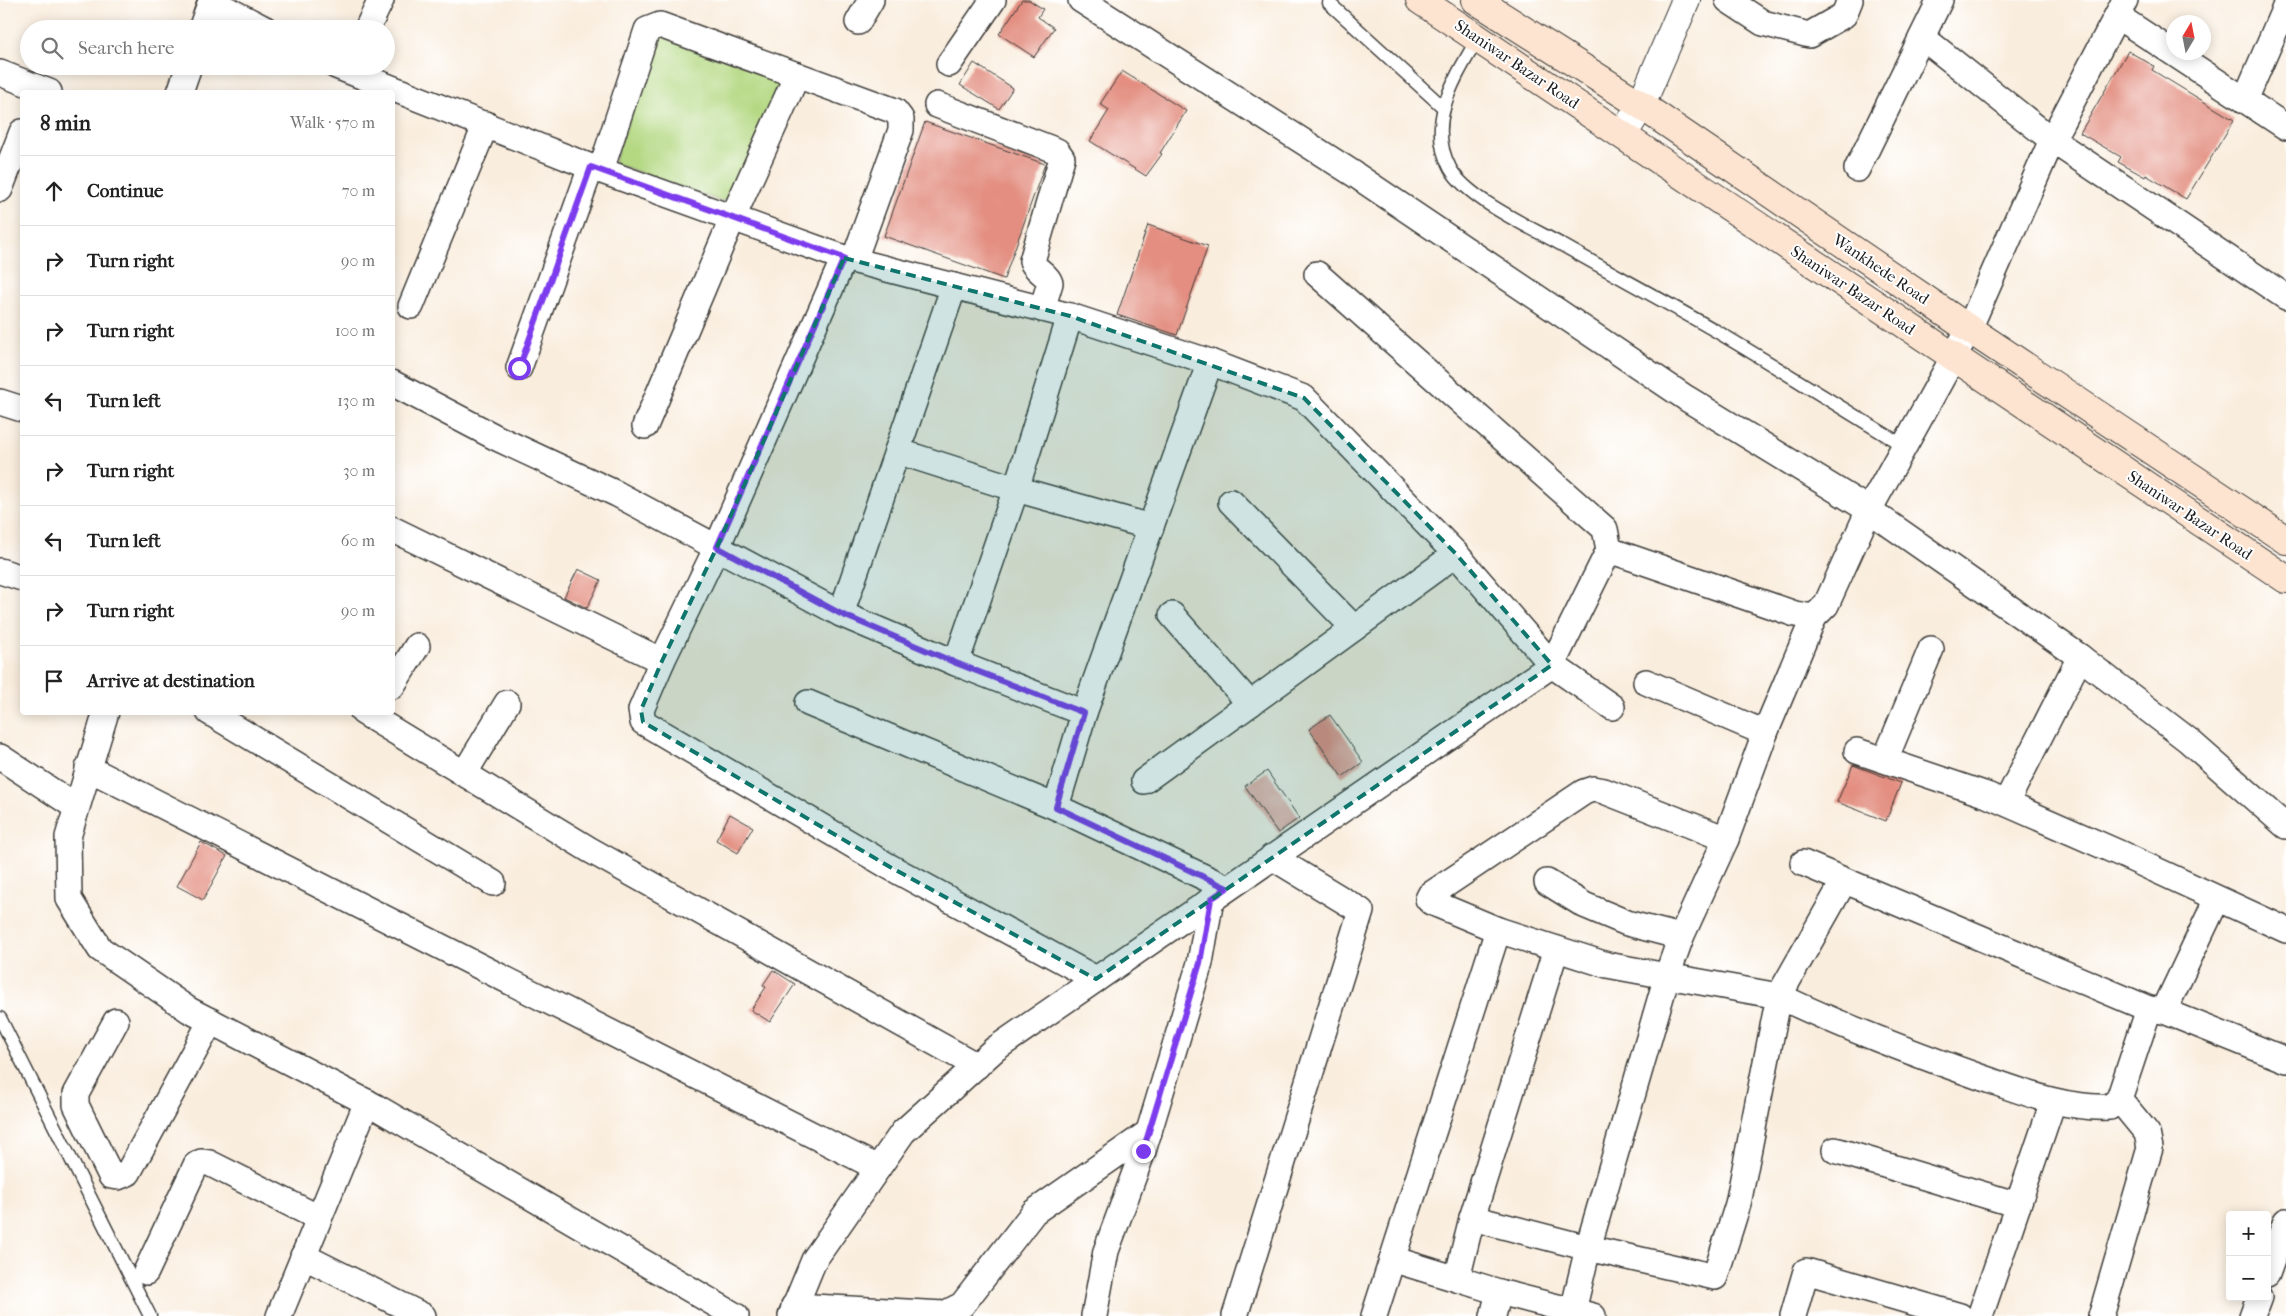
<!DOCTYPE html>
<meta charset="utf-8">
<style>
:root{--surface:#fff;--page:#f6f6f6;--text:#222;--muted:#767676;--line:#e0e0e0}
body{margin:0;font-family:"IM FELL French Canon",serif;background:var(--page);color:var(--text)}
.controls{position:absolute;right:15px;bottom:15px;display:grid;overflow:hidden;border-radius:5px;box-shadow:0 2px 12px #0003}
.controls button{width:45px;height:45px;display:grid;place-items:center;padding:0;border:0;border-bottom:1px solid var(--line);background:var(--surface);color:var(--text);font:25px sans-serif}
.compass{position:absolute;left:2166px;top:15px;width:45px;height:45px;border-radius:50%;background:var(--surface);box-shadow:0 2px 12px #0003;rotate:10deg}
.stop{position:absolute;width:15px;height:15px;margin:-11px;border:4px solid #7c3aed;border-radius:50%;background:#fff}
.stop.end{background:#7c3aed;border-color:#fff;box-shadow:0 1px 5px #0008}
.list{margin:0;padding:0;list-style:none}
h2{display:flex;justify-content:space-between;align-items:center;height:65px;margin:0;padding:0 20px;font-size:21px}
h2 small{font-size:16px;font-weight:400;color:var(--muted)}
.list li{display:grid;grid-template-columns:32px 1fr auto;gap:15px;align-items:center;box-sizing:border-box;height:70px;padding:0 20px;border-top:1px solid var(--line)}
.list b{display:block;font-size:19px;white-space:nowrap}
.list em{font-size:16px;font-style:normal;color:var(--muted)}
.icon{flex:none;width:28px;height:28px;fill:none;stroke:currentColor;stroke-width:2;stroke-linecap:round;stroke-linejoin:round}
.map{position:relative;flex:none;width:2286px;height:1316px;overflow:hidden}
.search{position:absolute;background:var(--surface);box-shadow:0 2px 12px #0003;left:20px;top:20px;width:375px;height:55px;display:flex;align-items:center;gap:12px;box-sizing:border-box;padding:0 18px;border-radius:28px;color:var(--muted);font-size:19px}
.panel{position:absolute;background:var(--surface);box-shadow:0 2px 12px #0003;left:20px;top:90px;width:375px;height:625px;border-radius:5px}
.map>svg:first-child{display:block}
.green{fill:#b3d881;stroke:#687a4e}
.building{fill:#e38e80}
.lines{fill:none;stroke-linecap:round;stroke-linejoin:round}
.service-casing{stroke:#3d3b39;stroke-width:15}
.minor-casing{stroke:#3d3b39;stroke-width:28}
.tertiary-casing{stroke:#3d3b39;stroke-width:30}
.secondary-casing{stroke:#3d3b39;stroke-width:30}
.service{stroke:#fff;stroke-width:12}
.minor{stroke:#fff;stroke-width:25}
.tertiary{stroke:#fff;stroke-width:28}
.secondary{stroke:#fde4d0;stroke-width:28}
.route{stroke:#7c3aed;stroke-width:6}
.marked{fill:#0f766e;fill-opacity:0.2;stroke:#0f766e;stroke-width:4;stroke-dasharray:10 6;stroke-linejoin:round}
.labels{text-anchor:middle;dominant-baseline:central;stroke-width:4;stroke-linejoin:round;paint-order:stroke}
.street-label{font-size:16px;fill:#1c1c1c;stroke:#fff}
</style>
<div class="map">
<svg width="2286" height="1316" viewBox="0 0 2286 1316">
<rect width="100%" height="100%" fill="#fff"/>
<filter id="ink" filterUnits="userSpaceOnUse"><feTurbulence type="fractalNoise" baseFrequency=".02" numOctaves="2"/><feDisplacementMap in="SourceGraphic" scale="10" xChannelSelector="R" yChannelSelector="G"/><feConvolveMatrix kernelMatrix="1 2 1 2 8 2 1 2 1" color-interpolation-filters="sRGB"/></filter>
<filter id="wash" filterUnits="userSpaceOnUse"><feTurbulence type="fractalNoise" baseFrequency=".0096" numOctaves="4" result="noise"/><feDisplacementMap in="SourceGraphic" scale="20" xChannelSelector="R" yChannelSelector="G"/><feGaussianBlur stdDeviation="1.12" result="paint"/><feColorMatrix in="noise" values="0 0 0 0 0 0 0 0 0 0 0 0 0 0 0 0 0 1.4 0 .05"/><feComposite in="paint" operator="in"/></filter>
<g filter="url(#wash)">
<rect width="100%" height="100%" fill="#f9eddd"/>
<path class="green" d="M658,34l123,45 -46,112 -7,8 -8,2 -106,-38z"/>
<g id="blocks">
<g class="building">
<path d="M1022,0h7l14,9 -5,8 16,11 -20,29 -35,-23z"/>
<path d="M2128,51l26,15 -2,4 82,50 -48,79 -40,-24 -1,2 -27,-15 3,-5 -41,-24z"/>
<path d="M974,63l39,25 -14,21 -39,-24z"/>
<path d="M1122,71l64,40 -26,42 2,1 -16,22 -56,-35 19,-31 -9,-6z"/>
<path d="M925,122l120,42 -41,115 -120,-43z"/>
<path d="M1148,225l60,21 -31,89 -60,-20z"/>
<path d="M578,569l23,11 -14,28 -23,-11z"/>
<path d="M1330,715l33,47 -21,15 -33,-48z"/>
<path d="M1853,765l48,18 -15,38 -49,-19z"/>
<path d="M1267,771l32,47 -21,15 -33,-47z"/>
<path d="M730,814l23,13 -15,26 -22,-13z"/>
<path d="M201,842l26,14 -24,44 -26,-14z"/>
<path d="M773,970l22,14 -25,38 -19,-12 15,-23 -3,-2z"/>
</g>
</g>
</g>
<g filter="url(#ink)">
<use href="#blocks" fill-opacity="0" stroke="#3d3b39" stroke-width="1"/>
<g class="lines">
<g class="service-casing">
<g id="service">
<path d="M1329,3l115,105"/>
<path d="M1478,38c-22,39 -53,83 -28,130 17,31 82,60 114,78 51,29 102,56 152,85 63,37 125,77 188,115"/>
<path d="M0,1018l150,298"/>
</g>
</g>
<g class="minor-casing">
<g id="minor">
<path d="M1081,0l273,174 332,224 183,112 211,147 108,83 98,86"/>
<path d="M1728,0l35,23 46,12 35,-20 6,-15"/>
<path d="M2117,16l169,111"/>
<path d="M858,22l13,-22"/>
<path d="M201,29l10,-28 54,28"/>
<path d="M367,29l14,-29"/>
<path d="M1922,37l130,103 234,157"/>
<path d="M949,64l44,-64"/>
<path d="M336,66l255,101 253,91 226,58 140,46 94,36 152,156 96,111 60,42"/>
<path d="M0,73l49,19"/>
<path d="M180,92l9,-26"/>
<path d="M2245,100l41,-95"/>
<path d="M937,105l120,46 5,7 -30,103c3,10 15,12 18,22l-8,26"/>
<path d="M1857,169l83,-169"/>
<path d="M601,170l46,-140 13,-5 235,86 6,8v11l-47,130"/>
<path d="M0,189l22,-57"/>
<path d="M844,258l-127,289 -55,114 -21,49 2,12 247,145 206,112"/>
<path d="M1317,274l288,255 4,21"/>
<path d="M411,306l75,-182"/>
<path d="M519,368l72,-201"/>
<path d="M392,383l105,55 120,56 224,120 115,49 128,50 -28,94 171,81"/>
<path d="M0,402l22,7"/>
<path d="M645,426l88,-209 64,-142"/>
<path d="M897,451l119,38 135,38"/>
<path d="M1231,502l123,126"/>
<path d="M392,529l270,132"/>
<path d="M0,571l22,7"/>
<path d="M841,614l113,-328"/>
<path d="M1172,615l78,89"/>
<path d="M956,663l60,-174 54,-173"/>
<path d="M1646,682l119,51"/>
<path d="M392,686l25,-40"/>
<path d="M808,703l248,104"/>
<path d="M106,712l-38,125 1,62 31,50 89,61 187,97 360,209"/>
<path d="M209,712l284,171"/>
<path d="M363,712l227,138 387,216"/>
<path d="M1084,713l126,-351"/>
<path d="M1857,751l130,44 132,58 167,77"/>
<path d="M0,757l76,50"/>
<path d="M1885,760l46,-111"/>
<path d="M88,768l790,400"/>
<path d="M464,774l43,-71"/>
<path d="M1144,781l312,-227"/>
<path d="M2006,803l74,-146"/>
<path d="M1803,863l346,146 15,2 53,-112"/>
<path d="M1844,881l-65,115c64,31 131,56 198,80 44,15 86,33 133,31l9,-8 30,-90"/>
<path d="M1547,882l37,23 43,18 54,14"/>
<path d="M1498,930l-67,-28 -3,-3 2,-4 154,-103 9,-3 11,2 122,48"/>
<path d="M1556,949l-84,269 116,30 -15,63"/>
<path d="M1667,976l112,20 -41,208 -23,73 -127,-29z"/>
<path d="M2164,1011l122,49"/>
<path d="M116,1021l-40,73v11l35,71 7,1 10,-4 83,-152"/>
<path d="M1835,1150l183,55"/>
<path d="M1472,1218l-15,61 42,13 94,24"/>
<path d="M303,1256l120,60"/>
<path d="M1392,1259l65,20"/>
<path d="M146,1272l50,-107 5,-3 8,1 110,55"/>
<path d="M2267,1274l19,-53"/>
<path d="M794,1306l150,8 18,-9 72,-93 115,-80"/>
<path d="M279,1316l88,-214"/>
<path d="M791,1316l23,-56 89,-128 92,-83 557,-384 57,-115 186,64 19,3 12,-12 43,-95 100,-181 83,-189 73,-140"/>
<path d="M1094,1316l12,-65 37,-100 57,-188 11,-64"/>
<path d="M1235,1316l126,-405 -89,-54"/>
<path d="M1374,1316l124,-386 109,35 60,11 14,-39 45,-98 39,-106 49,-116"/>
<path d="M1493,1316l6,-24"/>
<path d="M1793,1316l13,-45 154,45"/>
<path d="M1980,1316l73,-214"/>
<path d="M2101,1316l49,-168 -3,-15 -28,-34"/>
<path d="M2252,1316l7,-19"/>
</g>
</g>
<g class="tertiary-casing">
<path id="tertiary" d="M1623,135l18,-30 45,-105"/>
</g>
<g class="secondary-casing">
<g id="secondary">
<path d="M1420,0l866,579"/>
<path d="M1476,0l165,105 328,224 317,211"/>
</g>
</g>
<use href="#service" class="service"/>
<use href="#minor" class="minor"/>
<use href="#tertiary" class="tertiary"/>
<use href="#secondary" class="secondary"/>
</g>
</g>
<g class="lines" filter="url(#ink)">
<path class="route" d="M519,368l72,-201 253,91 -127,289 124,67 115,49 128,50 -28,94 171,81 -16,11 -11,64 -57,188"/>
</g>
<path class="marked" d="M844,258l226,58 234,82 152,156 96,111 -456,314 -206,-112 -247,-145 -2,-12 21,-49 55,-114z"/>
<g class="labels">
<g class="street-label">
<text transform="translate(1517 64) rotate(34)">Shaniwar Bazar Road</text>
<text transform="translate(1881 269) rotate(34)">Wankhede Road</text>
<text transform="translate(1853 290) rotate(34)">Shaniwar Bazar Road</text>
<text transform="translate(2190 515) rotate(34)">Shaniwar Bazar Road</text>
</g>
</g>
</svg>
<div class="controls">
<button>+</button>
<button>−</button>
</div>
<svg class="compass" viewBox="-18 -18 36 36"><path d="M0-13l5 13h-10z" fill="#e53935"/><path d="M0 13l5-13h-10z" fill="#767676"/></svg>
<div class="stop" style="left:519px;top:368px"></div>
<div class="stop end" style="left:1143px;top:1151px"></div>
<div class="search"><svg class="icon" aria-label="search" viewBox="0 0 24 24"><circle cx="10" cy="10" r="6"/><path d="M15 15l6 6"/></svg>Search here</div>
<section class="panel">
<h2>8 min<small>Walk · 570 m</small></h2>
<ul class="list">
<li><svg class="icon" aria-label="ahead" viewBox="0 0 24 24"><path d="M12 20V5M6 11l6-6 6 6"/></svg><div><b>Continue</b></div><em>70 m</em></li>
<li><svg class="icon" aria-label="right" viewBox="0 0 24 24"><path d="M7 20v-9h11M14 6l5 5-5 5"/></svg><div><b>Turn right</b></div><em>90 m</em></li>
<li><svg class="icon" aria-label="right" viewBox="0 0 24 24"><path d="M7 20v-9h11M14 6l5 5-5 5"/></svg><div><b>Turn right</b></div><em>100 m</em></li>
<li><svg class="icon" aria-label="left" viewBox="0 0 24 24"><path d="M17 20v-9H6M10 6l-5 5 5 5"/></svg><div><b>Turn left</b></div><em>130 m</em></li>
<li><svg class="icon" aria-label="right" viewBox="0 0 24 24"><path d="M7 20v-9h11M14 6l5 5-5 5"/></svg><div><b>Turn right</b></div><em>30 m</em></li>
<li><svg class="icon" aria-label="left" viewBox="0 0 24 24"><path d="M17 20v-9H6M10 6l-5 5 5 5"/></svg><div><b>Turn left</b></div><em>60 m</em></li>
<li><svg class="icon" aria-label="right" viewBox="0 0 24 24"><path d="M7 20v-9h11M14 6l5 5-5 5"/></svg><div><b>Turn right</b></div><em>90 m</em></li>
<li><svg class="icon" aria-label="arrive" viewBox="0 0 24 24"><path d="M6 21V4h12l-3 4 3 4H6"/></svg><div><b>Arrive at destination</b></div></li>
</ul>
</section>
</div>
